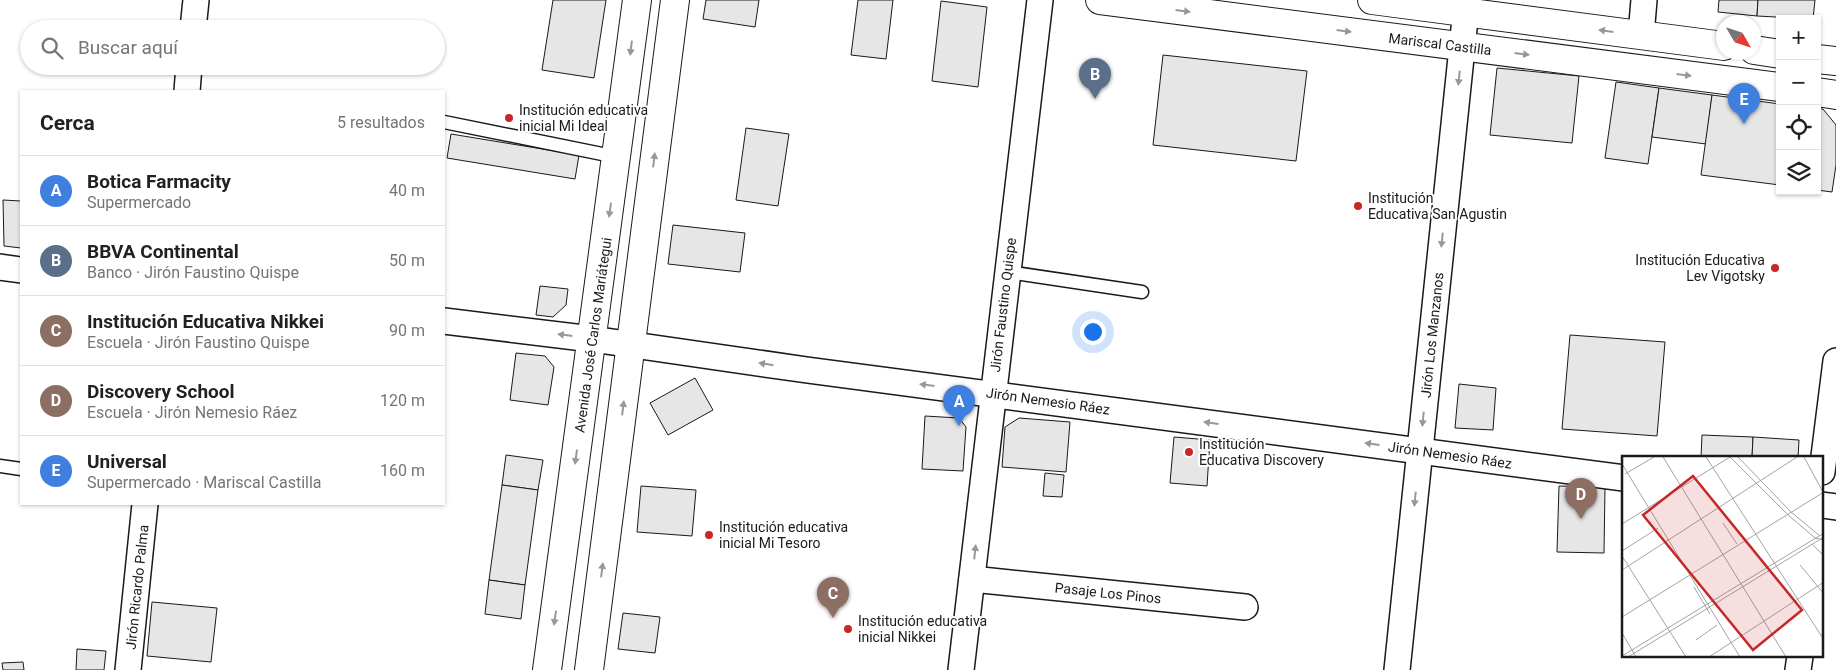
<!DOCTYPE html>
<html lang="es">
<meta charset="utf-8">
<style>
:root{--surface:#fff;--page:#f6f6f6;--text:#202124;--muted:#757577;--line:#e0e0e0;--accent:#c62828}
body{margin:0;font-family:Roboto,sans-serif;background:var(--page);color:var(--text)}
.controls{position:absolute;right:15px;top:15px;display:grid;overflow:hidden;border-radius:0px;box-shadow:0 1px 4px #0004}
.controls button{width:45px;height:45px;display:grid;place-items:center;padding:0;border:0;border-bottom:1px solid var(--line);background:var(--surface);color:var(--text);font:25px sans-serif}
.compass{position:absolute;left:1716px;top:15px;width:45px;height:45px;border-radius:50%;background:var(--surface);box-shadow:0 1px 4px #0004;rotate:129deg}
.you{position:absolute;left:1092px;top:331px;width:18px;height:18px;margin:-12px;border:4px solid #fff;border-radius:50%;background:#1a73e8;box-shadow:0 0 0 8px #1a73e833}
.badge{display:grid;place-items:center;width:32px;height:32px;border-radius:50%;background:var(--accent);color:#fff;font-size:16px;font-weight:700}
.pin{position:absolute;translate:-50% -41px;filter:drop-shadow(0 1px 2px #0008)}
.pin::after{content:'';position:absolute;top:26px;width:18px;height:15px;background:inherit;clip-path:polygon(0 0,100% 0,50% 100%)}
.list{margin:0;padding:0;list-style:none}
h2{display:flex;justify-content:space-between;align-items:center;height:65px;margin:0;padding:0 20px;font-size:21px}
h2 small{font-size:16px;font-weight:400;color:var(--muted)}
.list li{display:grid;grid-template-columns:32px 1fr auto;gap:15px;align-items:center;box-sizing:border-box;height:70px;padding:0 20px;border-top:1px solid var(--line)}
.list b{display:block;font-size:19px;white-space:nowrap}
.list p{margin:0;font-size:16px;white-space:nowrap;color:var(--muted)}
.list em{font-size:16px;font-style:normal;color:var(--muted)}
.icon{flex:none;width:28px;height:28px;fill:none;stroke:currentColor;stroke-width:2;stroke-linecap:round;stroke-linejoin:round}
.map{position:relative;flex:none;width:1836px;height:670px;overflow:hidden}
.search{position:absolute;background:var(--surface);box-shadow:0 1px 4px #0004;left:20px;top:20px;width:425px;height:55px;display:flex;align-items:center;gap:12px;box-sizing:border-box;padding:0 18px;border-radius:28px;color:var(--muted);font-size:19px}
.panel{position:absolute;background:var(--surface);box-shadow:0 1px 4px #0004;left:20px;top:90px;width:425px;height:415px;border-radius:0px}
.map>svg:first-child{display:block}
.building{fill:#e6e6e6;stroke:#1a1a1a}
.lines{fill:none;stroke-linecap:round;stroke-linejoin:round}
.service-casing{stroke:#1a1a1a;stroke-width:15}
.minor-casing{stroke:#1a1a1a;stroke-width:28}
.secondary-casing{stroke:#1a1a1a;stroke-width:30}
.trunk-casing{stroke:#1a1a1a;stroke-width:30}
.service{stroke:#fff;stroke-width:12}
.minor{stroke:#fff;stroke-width:25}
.secondary{stroke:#fff;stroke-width:28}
.trunk{stroke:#fff;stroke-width:28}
.oneway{fill:#989898}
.poi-dot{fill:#c62828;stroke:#fff;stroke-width:2}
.labels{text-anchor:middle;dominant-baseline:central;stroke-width:4;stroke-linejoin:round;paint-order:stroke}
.street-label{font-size:14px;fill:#1a1a1a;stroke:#fff}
.poi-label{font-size:14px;fill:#1a1a1a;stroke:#fff;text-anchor:start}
.inset-road{fill:none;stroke:#a3a3a3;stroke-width:1}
.view{fill:#c62828;fill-opacity:0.15;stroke:#c62828;stroke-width:2.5}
.inset-edge{fill:none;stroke:#1a1a1a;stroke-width:2.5}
</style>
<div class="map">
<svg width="1836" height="670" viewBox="0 0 1836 670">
<rect width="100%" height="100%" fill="#fff"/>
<g class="building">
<path d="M553,0h53l-12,78 -52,-8z"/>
<path d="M706,0h53l-4,27 -52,-8z"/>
<path d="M858,0h35l-7,59 -35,-4z"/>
<path d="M1719,0h39l-1,16 -39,-4z"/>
<path d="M1758,0h57l-2,19 -56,-3z"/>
<path d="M941,1l46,6 -9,80 -46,-6z"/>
<path d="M1163,55l144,16 -11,90 -143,-16z"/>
<path d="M1497,68l82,8 -7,67 -82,-8z"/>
<path d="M1616,82l43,6 -11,76 -43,-6z"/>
<path d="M1659,88l53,7 -6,49 -54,-7z"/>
<path d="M1712,95l68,9v81l-79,-10z"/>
<path d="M1817,109h6l13,16v40l-4,27 -15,-2z"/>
<path d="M746,128l43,6 -11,72 -42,-6z"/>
<path d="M451,134l128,21 -4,24 -128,-21z"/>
<path d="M3,200l18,1v47l-17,-2z"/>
<path d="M673,225l72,8 -5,39 -72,-8z"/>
<path d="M540,286l28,3 -2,16 -13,12 -17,-2z"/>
<path d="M1570,335l95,7 -8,94 -95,-7z"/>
<path d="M516,353l29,3 9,11 -6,38 -38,-5z"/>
<path d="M695,378l18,32 -45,25 -18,-32z"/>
<path d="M1459,384l37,4 -3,42 -38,-2z"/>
<path d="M925,416l34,2 7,9 -3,44 -41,-2z"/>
<path d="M1019,418l51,4 -4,50 -64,-5 3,-40z"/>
<path d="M1702,435l51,2 -1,21h-51z"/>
<path d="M1174,437l36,3 -3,46 -37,-3z"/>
<path d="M1753,437l46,3 -1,18h-46z"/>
<path d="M506,455l37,5 -5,30 -36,-5z"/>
<path d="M1045,473l19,2 -2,22 -19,-1z"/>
<path d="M502,485l36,5 -13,95 -36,-5z"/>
<path d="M641,486l55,4 -4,46 -55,-4z"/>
<path d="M1559,486l46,1 -1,66 -47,-1z"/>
<path d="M489,580l36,5 -4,34 -36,-5z"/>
<path d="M152,602l65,6 -6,54 -64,-6z"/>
<path d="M623,613l37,4 -5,36 -37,-4z"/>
<path d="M77,649l29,2 -2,19h-28z"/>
<path d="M23,662l1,8h-21l-1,-7z"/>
</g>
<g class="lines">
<g class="service-casing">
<g id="service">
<path d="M444,122l173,35"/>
<path d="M1008,272l134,20"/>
<path d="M0,466l21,3"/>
</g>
</g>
<g class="minor-casing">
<g id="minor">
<path d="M193,29l3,-29"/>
<path d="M1641,35l3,-35"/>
<path d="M187,91l2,-25"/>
<path d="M0,267l21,3"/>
<path d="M444,321l148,18 215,31 817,108"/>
<path d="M1822,472l14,-111"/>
<path d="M1822,505l14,2"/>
<path d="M972,579l273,28"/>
<path d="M128,670l17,-166"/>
<path d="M961,670l79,-670"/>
<path d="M1397,670l70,-670"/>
<path d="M1798,670l2,-14"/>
</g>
</g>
<g class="secondary-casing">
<g id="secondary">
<path d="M547,670l90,-670"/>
<path d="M589,670l86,-670"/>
</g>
</g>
<g class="trunk-casing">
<g id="trunk">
<path d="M1100,0l680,87"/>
<path d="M1372,0l352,46"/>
<path d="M1754,50l26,4"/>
<path d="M1817,59l19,2"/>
<path d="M1817,92l19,3"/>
</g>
</g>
<use href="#service" class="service"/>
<use href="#minor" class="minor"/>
<use href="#secondary" class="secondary"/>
<use href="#trunk" class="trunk"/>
</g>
<defs><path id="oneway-solid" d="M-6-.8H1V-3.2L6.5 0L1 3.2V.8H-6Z" transform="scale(1.25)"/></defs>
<g class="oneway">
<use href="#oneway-solid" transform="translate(1183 11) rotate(7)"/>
<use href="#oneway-solid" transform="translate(1344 31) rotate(7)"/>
<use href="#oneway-solid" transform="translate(1606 31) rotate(-172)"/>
<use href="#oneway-solid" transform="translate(631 48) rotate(97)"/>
<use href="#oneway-solid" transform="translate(1522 54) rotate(7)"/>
<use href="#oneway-solid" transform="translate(1684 75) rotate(7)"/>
<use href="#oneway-solid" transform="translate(1459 78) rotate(96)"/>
<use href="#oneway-solid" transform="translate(654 160) rotate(-83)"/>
<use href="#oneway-solid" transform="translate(610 210) rotate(98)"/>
<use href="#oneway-solid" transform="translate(1442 240) rotate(96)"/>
<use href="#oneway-solid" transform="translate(565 335) rotate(-173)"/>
<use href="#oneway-solid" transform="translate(766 364) rotate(-171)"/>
<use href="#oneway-solid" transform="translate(927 385) rotate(-173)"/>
<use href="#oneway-solid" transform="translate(623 408) rotate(-83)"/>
<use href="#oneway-solid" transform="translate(1423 419) rotate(96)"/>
<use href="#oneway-solid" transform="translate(1211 423) rotate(-172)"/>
<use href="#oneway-solid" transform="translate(1372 444) rotate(-172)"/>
<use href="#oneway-solid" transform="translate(576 457) rotate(98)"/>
<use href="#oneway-solid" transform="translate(1415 499) rotate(96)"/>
<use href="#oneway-solid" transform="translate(975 552) rotate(-84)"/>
<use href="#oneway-solid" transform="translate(602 570) rotate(-83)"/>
<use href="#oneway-solid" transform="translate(555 618) rotate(98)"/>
</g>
<g class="poi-dot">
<circle cx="509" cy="118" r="5"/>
<circle cx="1358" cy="206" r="5"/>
<circle cx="1775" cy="268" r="5"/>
<circle cx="1189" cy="452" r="5"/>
<circle cx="709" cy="535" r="5"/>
<circle cx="848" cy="629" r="5"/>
</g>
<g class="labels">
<g class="street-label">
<text transform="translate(1440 44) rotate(7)">Mariscal Castilla</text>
<text transform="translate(1003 305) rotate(-83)">Jirón Faustino Quispe</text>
<text transform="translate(593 335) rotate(-82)">Avenida José Carlos Mariátegui</text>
<text transform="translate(1432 335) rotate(-84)">Jirón Los Manzanos</text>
<text transform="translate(1048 401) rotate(8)">Jirón Nemesio Ráez</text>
<text transform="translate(1450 455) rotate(8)">Jirón Nemesio Ráez</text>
<text transform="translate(137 587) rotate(-84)">Jirón Ricardo Palma</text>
<text transform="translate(1108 593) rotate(6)">Pasaje Los Pinos</text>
</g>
<g class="poi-label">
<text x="519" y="110">Institución educativa<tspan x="519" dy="16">inicial Mi Ideal</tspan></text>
<text x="1368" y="198">Institución<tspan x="1368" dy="16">Educativa San Agustin</tspan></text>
<text x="1765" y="260" text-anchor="end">Institución Educativa<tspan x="1765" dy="16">Lev Vigotsky</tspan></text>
<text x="1199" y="444">Institución<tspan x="1199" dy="16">Educativa Discovery</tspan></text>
<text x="719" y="527">Institución educativa<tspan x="719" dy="16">inicial Mi Tesoro</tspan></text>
<text x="858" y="621">Institución educativa<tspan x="858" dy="16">inicial Nikkei</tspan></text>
</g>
</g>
<g transform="translate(1622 456)">
<rect width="201" height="201" fill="#fff"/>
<path class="inset-road" d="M41,1l123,200M84,1l118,183M108,1l57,57 28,24 9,2M116,1l53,55 29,24M182,1l19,35M0,8l118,193M3,18l29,-17M101,67l14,21M0,68l108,-67M190,88l12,12M0,95l36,-23M0,100l64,101M178,109l24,29M0,114l175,-113M72,131l16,27M0,161l202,-125M0,177l14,24M74,184l21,-15M0,200l202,-123M6,201l196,-120M87,201l115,-75"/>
<path class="view" d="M71,20l109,134 -49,40 -110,-135z"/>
<rect width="201" height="201" class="inset-edge"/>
</g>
</svg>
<div class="controls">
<button>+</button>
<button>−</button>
<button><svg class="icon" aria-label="locate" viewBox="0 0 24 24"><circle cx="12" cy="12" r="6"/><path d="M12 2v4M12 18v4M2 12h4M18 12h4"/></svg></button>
<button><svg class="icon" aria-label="layers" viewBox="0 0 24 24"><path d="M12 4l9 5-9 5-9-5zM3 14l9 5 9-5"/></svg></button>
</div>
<svg class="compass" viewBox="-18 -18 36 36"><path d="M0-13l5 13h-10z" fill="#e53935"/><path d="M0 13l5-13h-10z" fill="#757577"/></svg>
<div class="you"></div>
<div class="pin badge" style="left:959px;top:426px;background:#3f7fe0">A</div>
<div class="pin badge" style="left:1095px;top:99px;background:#5c6f8a">B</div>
<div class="pin badge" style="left:833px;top:618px;background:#8d6e63">C</div>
<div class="pin badge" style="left:1581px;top:519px;background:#8d6e63">D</div>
<div class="pin badge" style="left:1744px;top:124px;background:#3f7fe0">E</div>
<div class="search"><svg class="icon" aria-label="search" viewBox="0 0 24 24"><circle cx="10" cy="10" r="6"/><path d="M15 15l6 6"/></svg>Buscar aquí</div>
<section class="panel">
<h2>Cerca<small>5 resultados</small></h2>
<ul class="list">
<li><span class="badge" style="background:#3f7fe0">A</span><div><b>Botica Farmacity</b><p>Supermercado</p></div><em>40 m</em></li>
<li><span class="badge" style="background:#5c6f8a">B</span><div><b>BBVA Continental</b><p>Banco · Jirón Faustino Quispe</p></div><em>50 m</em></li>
<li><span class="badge" style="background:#8d6e63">C</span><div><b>Institución Educativa Nikkei</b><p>Escuela · Jirón Faustino Quispe</p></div><em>90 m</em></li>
<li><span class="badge" style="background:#8d6e63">D</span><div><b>Discovery School</b><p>Escuela · Jirón Nemesio Ráez</p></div><em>120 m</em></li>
<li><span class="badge" style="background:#3f7fe0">E</span><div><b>Universal</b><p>Supermercado · Mariscal Castilla</p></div><em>160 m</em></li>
</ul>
</section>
</div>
